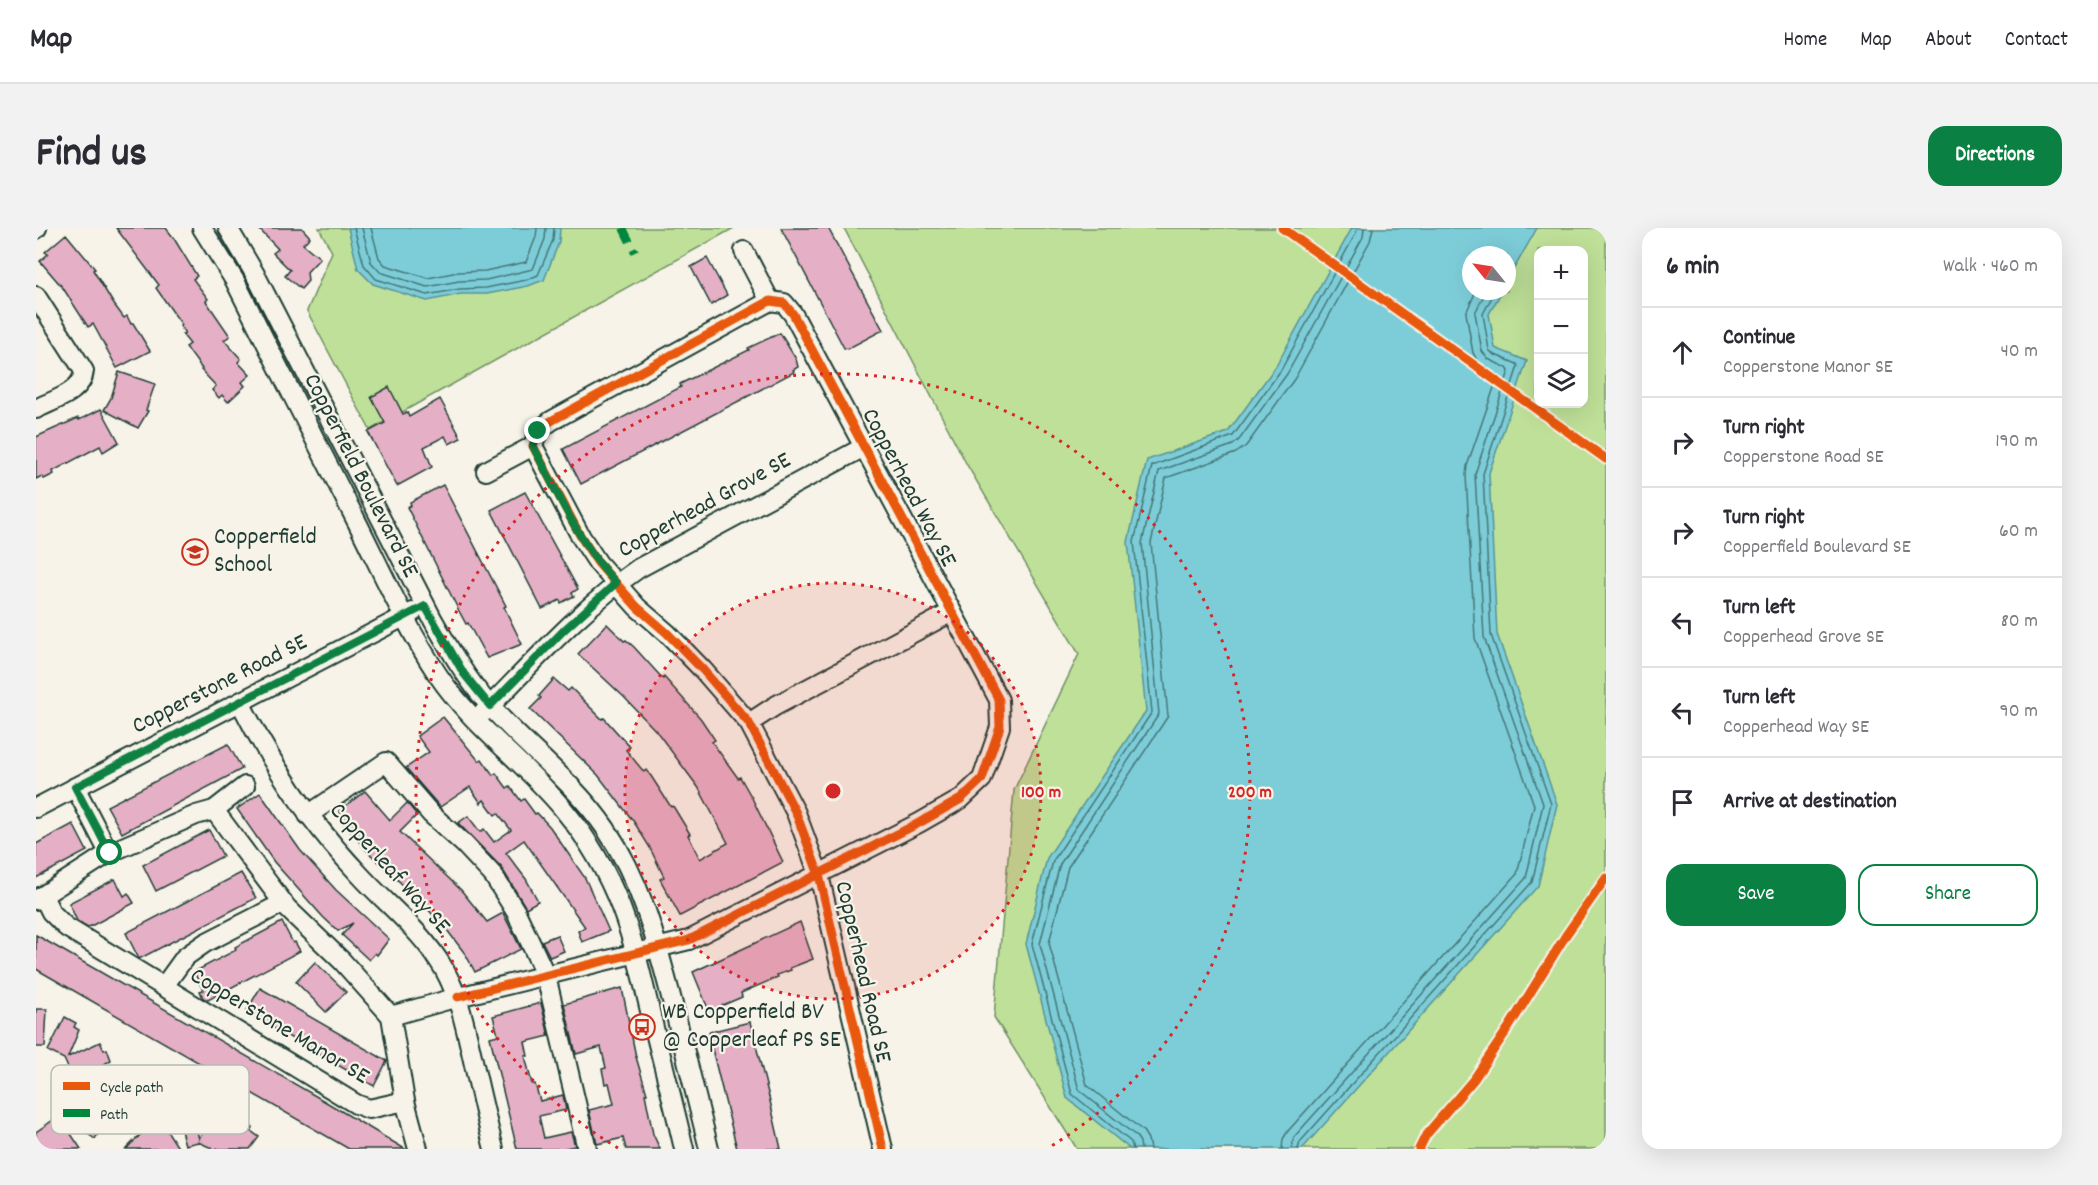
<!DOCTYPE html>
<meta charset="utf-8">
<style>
:root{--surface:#fff;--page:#f2f2f3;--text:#2b2b33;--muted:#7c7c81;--line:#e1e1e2;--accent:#0b8043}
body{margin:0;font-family:Dekko,sans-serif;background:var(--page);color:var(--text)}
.controls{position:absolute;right:18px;top:18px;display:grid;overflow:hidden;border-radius:12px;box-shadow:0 6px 24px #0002}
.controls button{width:54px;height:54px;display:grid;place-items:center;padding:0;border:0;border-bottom:2px solid var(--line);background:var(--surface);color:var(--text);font:30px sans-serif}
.compass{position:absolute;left:1426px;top:18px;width:54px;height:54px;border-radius:50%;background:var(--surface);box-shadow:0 6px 24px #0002;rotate:300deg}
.stop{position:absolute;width:18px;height:18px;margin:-14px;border:4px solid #0b8043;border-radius:50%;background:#fff}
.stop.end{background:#0b8043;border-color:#fff;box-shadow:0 2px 6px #0008}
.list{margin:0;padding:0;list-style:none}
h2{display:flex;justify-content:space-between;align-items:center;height:78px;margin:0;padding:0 24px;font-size:26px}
h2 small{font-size:20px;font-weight:400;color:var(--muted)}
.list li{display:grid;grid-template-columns:39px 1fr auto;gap:18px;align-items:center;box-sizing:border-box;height:90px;padding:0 24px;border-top:2px solid var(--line)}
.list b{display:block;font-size:22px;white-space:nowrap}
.list p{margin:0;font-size:20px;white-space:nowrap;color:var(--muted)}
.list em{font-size:20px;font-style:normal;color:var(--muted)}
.actions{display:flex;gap:12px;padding:18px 24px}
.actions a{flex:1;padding:14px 0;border:2px solid var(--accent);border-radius:18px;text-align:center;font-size:21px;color:var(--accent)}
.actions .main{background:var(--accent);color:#fff}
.icon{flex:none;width:33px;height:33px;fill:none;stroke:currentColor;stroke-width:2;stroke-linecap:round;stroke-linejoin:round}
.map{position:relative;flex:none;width:1570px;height:921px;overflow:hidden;border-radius:18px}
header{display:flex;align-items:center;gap:36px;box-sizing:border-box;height:84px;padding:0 30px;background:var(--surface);border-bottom:2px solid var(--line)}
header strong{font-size:28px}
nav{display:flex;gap:33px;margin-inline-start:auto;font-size:21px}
.intro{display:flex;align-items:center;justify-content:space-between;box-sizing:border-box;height:144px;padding:0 36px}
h1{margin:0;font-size:42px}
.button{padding:15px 27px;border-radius:18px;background:var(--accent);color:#fff;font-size:21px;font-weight:700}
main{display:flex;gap:36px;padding:0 36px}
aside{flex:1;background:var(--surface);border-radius:18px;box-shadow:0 6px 24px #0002}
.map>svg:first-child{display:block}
.green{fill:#bfe098;stroke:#6f8e66;stroke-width:1.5;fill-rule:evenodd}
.water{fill:#7dcdd9;stroke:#579397;stroke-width:1.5}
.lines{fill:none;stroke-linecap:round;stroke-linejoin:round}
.shore{stroke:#457776;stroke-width:1.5}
.building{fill:#e5afc5;stroke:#1f3d34;stroke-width:1.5}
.minor-casing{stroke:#1f3d34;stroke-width:22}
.minor{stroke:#f7f3e8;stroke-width:18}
.quiet{stroke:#00873e;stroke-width:8;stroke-dasharray:15 8;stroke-linecap:butt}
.cycleway-casing{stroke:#f7f3e8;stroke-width:13}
.cycleway{stroke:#e8590c;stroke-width:9}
.route{stroke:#0b8043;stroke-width:8}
.ring{fill:none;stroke:#d62828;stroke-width:3;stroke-dasharray:3 6}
.labels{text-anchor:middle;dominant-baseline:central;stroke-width:4.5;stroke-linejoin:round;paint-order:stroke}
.street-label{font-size:24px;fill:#1f3d34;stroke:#f7f3e8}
.poi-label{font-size:24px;fill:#1f3d34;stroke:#f7f3e8;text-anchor:start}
.key{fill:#f7f3e8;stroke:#b6bcb2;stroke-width:1.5}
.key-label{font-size:16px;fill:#1f3d34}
.centre{fill:#d62828;stroke:#f7f3e8;stroke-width:3}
.ring-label{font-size:18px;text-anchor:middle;font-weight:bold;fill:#d62828;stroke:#f7f3e8;stroke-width:4.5;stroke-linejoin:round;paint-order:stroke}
</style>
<header>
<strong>Map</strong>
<nav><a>Home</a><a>Map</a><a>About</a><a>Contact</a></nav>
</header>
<div class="intro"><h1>Find us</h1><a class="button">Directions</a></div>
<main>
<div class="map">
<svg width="1570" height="921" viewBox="0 0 1570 921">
<rect width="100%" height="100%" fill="#f7f3e8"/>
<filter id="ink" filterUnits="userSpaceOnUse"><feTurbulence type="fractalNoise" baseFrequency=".0167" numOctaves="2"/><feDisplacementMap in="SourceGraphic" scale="12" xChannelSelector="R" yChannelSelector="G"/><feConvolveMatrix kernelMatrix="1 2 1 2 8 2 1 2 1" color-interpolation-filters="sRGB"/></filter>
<g filter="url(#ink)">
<g class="green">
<path d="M283,0h415l-364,202 -63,-119 25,-59z"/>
<path d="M808,0h762v921h-529l-83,-132 20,-227 65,-136 -112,-189zM1502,22h46v154h-46zM1435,27h36v36h-36z"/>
</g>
<g class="water">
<path d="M312,0h212l-1,14 -15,38 -16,6 -41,8h-26l-34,7 -54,-17 -15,-15z"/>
<path d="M1316,0h185l-30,53v-26h-36v36h31l-13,23 6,34 32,13 -38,112 8,161 60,170 -19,82 -236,263h-172l-63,-51 -41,-154 21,-86 99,-147 -18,-169 19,-82 81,-28 48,-66z"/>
</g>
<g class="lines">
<g class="shore">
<path d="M318,0l10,37 12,14 51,16 33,-6 26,-1 40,-8 12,-5 15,-35 1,-12"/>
<path d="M326,0l9,34 9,10 47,15 32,-6 27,-1 47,-11 12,-30 1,-11"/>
<path d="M335,0l8,30 6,7 43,13 30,-6 27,-1 41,-9 10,-25 1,-9"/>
<path d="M1097,921l-2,-7 -59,-48 -40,-150 21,-83 99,-149 -18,-170 18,-76 81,-30 48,-66 75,-137 1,-5"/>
<path d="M1105,921l-1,-7 -4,-6 -57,-46 -39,-146 20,-80 99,-150 -17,-171 17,-72 74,-26 6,-5 48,-66 76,-137 1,-9"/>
<path d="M1114,921l-2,-10 -5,-8 -56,-46 -38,-142 19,-76 100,-151 -17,-173 15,-65 70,-25 10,-7 49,-68 75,-137 3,-13"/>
<path d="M1246,921l1,-10 5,-8 229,-257 17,-69 -59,-167 -9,-163 1,-9 31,-90 -18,-11 -7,-12 -7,-40 10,-22"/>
<path d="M1255,921l3,-12 232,-259 17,-74 -59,-167 -9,-163 34,-103 -2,-3 -19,-9 -6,-8 -7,-38 11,-22"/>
<path d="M1262,921l2,-7 232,-260 19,-78 -60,-169 -8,-161 35,-108 -1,-2 -24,-10 -4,-4 -6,-36 12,-23"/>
</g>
</g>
<g class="building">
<path d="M80,0h50l7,9 24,39 -4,3 15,20 -2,2 24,35 -6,4 17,19 -3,3 12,13 -8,7 3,4 -17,16 -6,-7 -3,3 -7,-8 4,-4 -15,-16 1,-1 -16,-22 4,-3 -8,-10 3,-1 -5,-7 2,-1 -26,-37 3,-3z"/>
<path d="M222,0h44l8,9 -7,7 17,14 -13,14 1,9 -7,8 -16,-13 5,-6 -17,-17 5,-4z"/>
<path d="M745,0h47l55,102 -36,19 -3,-1z"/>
<path d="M30,6l29,35 -2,1 20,33 11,15 3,-2 4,8 2,-1 17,28 -33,17 -24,-44 -5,3 -25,-39 -23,-27 8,-7 -3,-2z"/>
<path d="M671,30l20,37 -16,10 -20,-38z"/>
<path d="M744,105l16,26 2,8 -5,3 1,2 -213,112 -18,-35 118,-62 -1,-3 69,-34 -1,-2z"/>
<path d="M83,144l36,12 -9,26 2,1 -10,17 -34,-18 7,-12z"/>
<path d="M353,159l14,27 4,-2 2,5 31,-18 21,39 -12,6 -4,-8 -21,11 8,20 -35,19 -29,-54 17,-9 -14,-26z"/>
<path d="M65,181l18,33 -16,10 -3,-6 -47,25 1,3 -10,5 -2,-3 -6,3v-42l42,-19 1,2z"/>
<path d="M407,257l63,121 -2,1 18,37 -35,14 -19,-35 -2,1 -7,-13 -52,-104 4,-2 -1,-3z"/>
<path d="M489,264l53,97 -6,4 2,3 -13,7 -1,-3 -18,9 -51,-99z"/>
<path d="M571,396l17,17 2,-1 8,7 29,32 1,-2 37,42 14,21 -3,2 26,36 2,-1 12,21 31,64 -103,54 -20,-37 4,-2 -15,-31 -15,-24 -36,-47 -68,-66 11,-11 -2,-2 15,-17 14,12 3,-3 31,31 2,-1 26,29 -4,3 18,22 2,-2 5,6 20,31 2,-1 17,28 -2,1 12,24 28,-16 -30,-56 -41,-55 -33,-35 -46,-43z"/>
<path d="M407,489l36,44 3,-2 11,16 3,-2 11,15 3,-2 11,15 3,-2 11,15 2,-1 13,14 35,51 24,53 -27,11 -4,-11 7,-4 -61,-87 -18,13 20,26 12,22 -12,7 -25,-41 -43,-44 10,-7 12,16 4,-3 10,13 17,-12 -13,-17 -3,2 -11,-15 -3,3 -11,-16 -30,20 -34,-39 23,-16 -12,-16z"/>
<path d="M192,516l14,25 -120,64 -15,-27z"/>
<path d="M329,563l25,29 17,-17 10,12 -17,17 61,58 26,32 16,-9 18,36 -46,23 -9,-17 -19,-25 -24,-26 -56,-53 -28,-33 3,-3 -3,-4z"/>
<path d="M224,565l40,57 36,40 53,49 -12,16 -2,-2 -6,7 -27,-25 11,-12 -15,8 -15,-14 -49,-55 -37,-53z"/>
<path d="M37,596l14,27 -51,27v-34z"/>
<path d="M173,602l14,26 -67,35 -13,-26z"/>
<path d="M205,645l15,25 -117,61 -13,-26z"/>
<path d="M79,651l9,17 4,-3 6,10 -43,23 -3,1 -11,-6 -8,-18z"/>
<path d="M246,694l11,21 2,-1 5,9 -92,49 -5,-2 -3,-7 3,-1 -9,-18 42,-22 -1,-3z"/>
<path d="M764,694l13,37 -23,9 1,2 -14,5 1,2 -37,16 1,4 -33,14 -16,-39z"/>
<path d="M0,707l290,167 79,47h-56l-313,-180z"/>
<path d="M521,707l7,16 -14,6 -8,-16z"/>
<path d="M279,734l31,30 -20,20 -30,-30z"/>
<path d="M224,760l127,73 -13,25 -128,-74z"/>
<path d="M586,760l14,69 11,37h-2l8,40 7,15h-34l-3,-11 -26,6 -8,-34 25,-6 -5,-21 -4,1 -3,-15 4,-1 -5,-21 -25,7 -12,-50z"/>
<path d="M505,775l8,33 -24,6 3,14h-3l7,28h3l5,17 23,-6 3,15 -27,6 5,22 27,-6 4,14 -14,3h-44l-27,-112 8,-2 -5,-19z"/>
<path d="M0,781h11l-2,38h-9z"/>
<path d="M29,789l11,6 -2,4 5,3 -11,27 32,-15 4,8 3,-1 4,11 -33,21 31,-2v4h2l1,18 -32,3 25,17 -10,18 -33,-23 12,-16v-19l-10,-22 -16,-8z"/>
<path d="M714,794l20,79 11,48h-44l-25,-100 -3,-17z"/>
<path d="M178,878l23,10 16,12 -2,3 8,6 -9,12h-36l-16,-7 -13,3 -8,-29 15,-4 7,27z"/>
<path d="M121,887l22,34h-53l17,-17 -3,-7z"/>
<path d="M23,888l22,33h-45v-17z"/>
</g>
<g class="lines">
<g class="minor-casing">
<g id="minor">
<path d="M166,0l33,53c41,82 82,163 124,245 25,50 48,102 79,149 35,52 87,87 126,135 57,69 70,133 90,218 10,40 21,81 30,121"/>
<path d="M192,0l27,46 178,346c17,30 34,60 58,87 37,42 83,75 115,122 38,56 52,119 69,183 11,45 23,91 34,137"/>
<path d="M0,1l1,-1"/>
<path d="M708,23l26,50"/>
<path d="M0,68l48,75c-2,22 -31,29 -48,38"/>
<path d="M450,243l47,-25"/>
<path d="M204,474c32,64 70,120 119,172 29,32 63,57 85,95 15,27 21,56 28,87 7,31 14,62 22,93"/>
<path d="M447,485c50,-50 97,-104 156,-145l225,-121"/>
<path d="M713,495l26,-17 177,-94"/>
<path d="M39,559l34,66"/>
<path d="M0,580l377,-196"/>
<path d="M178,582l73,98 55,53 49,55 14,85 13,48"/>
<path d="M272,587l78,-53 45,52 33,30 29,31 23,37 30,64 41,173"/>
<path d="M7,668l8,16 15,15 290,177 13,5 36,-8"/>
<path d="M0,672l73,-47 87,-38 18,-5 31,-24"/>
<path d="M128,758l21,-29 20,-14 78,-40"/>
<path d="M355,788l67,-19 231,-57 230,-117 42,-24 21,-20 18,-52 -1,-27 -206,-386 -9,-11 -14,-2 -219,120 -13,10 -5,15 48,91 17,26 39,44 30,26 36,37 46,53 47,90 23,62 64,274"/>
</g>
</g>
<use href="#minor" class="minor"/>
<path class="quiet" d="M587,0l12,24"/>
<g class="cycleway-casing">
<g id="cycleway">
<path d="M1246,0l324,231"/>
<path d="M422,769l231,-57 230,-117 42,-24 21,-20 18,-52 -1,-27 -206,-386 -9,-11 -14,-2 -219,120 -13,10 -5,15 48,91 17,26 39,44 30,26 36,37 46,53 47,90 23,62 64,274"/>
<path d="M1383,921l7,-14 48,-56 35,-52 57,-92 40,-57"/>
</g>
</g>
<use href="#cycleway" class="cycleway"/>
</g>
</g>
<g class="lines" filter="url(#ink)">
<path class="route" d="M74,625l-35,-66 350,-181 39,68 26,32 74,-76 52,-47c-37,-39 -58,-90 -83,-137l5,-15"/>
</g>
<circle cx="797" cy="563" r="208" fill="#d62828" fill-opacity=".12"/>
<g class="ring">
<circle cx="797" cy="563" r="208"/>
<path d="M582 920A417 417 0 1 1 1012 920"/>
</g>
<defs>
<g id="school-ring" transform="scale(1.35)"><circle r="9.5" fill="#f7f3e8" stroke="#c8321e" stroke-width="1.5"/><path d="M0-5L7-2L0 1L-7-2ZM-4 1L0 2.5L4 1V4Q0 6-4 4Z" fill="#c8321e"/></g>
<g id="bus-ring" transform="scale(1.35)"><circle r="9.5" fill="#f7f3e8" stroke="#c8321e" stroke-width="1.5"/><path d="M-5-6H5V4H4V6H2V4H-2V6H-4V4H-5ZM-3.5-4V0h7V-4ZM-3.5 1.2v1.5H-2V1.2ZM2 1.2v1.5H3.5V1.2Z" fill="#c8321e"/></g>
</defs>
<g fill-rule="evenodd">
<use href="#school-ring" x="159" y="324"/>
<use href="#bus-ring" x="606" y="799"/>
</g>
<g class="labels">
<g class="street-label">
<text transform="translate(324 248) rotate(63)">Copperfield Boulevard SE</text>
<text transform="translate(872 260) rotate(62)">Copperhead Way SE</text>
<text transform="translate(669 278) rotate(-29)">Copperhead Grove SE</text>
<text transform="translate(184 457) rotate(-27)">Copperstone Road SE</text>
<text transform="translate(353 641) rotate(48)">Copperleaf Way SE</text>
<text transform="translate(826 744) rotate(77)">Copperhead Road SE</text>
<text transform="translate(243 799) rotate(31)">Copperstone Manor SE</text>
</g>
<g class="poi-label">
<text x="178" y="310">Copperfield<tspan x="178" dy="28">School</tspan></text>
<text x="626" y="785">WB Copperfield BV<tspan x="626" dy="28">@ Copperleaf PS SE</tspan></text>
</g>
</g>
<rect x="15" y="837" width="198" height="69" rx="9" class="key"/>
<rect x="27" y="854" width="27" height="8" fill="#e8590c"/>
<rect x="27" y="881" width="27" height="8" fill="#00873e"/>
<g class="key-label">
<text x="64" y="864">Cycle path</text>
<text x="64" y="891">Path</text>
</g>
<circle cx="797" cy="563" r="9" class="centre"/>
<g class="ring-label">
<text x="1005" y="569">100 m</text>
<text x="1214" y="569">200 m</text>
</g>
</svg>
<div class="controls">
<button>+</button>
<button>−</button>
<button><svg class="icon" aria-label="layers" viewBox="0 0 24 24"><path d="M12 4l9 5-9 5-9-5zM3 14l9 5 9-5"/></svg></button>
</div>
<svg class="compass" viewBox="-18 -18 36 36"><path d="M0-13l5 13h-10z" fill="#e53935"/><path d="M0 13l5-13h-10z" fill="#7c7c81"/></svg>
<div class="stop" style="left:74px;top:625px"></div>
<div class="stop end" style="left:502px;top:203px"></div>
</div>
<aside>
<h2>6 min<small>Walk · 460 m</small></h2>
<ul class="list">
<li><svg class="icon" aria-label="ahead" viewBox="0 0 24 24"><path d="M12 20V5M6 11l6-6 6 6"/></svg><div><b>Continue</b><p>Copperstone Manor SE</p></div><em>40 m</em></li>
<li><svg class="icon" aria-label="right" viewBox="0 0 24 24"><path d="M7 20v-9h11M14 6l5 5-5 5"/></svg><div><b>Turn right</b><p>Copperstone Road SE</p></div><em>190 m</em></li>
<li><svg class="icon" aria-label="right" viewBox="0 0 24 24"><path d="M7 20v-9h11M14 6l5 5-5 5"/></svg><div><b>Turn right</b><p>Copperfield Boulevard SE</p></div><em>60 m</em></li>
<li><svg class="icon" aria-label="left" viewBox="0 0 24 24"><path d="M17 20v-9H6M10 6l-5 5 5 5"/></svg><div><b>Turn left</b><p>Copperhead Grove SE</p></div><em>80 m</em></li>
<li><svg class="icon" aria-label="left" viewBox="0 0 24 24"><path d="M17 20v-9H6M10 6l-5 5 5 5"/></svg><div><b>Turn left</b><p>Copperhead Way SE</p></div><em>90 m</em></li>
<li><svg class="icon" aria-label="arrive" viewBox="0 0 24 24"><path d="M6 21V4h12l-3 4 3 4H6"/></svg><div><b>Arrive at destination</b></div></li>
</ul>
<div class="actions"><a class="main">Save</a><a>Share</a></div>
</aside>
</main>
